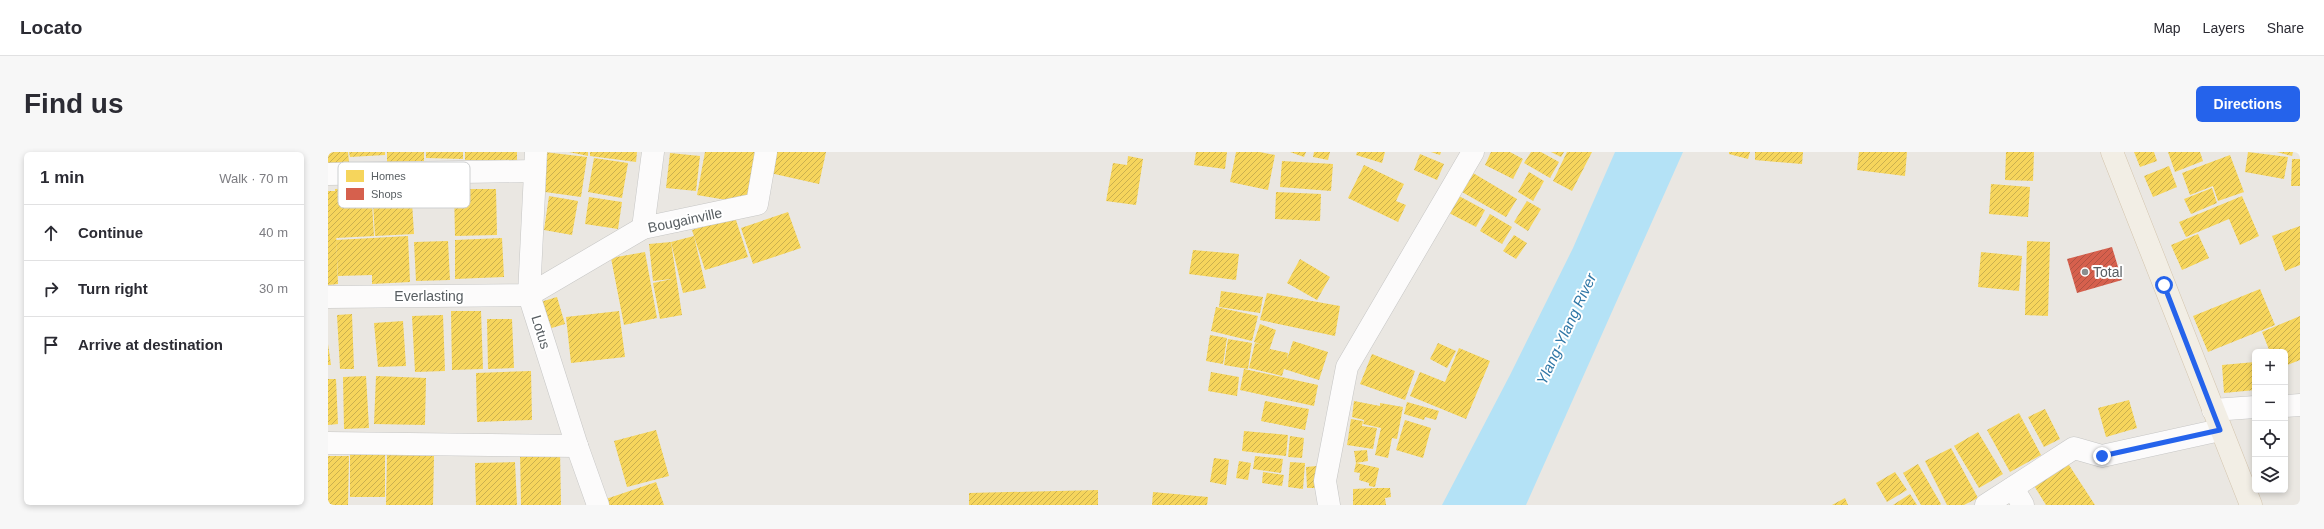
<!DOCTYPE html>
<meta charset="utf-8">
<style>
:root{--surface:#fff;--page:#f7f7f7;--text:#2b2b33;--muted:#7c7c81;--line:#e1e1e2;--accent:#2563eb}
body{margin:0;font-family:Helvetica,sans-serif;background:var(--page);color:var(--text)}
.controls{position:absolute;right:12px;bottom:12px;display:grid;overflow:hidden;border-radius:6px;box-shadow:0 2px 6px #0003}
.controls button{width:36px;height:36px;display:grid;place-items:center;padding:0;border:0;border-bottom:1px solid var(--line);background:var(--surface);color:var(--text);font:20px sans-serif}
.stop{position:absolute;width:12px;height:12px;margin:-9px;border:3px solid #2563eb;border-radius:50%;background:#fff}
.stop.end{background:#2563eb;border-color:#fff;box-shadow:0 1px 4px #0008}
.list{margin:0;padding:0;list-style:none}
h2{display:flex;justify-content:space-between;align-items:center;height:52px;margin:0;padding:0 16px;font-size:17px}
h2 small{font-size:13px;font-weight:400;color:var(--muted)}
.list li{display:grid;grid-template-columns:26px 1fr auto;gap:12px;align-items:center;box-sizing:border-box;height:56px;padding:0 16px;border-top:1px solid var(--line)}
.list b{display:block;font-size:15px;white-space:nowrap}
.list em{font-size:13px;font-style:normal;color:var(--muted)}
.icon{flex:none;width:22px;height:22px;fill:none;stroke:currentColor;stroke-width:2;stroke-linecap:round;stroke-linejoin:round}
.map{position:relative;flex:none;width:1972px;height:353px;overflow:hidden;border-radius:6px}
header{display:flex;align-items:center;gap:24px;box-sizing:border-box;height:56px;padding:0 20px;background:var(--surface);border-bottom:1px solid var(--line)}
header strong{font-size:19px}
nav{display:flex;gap:22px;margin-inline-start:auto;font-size:14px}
.intro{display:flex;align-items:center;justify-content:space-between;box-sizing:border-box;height:96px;padding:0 24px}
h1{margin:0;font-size:28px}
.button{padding:10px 18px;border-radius:6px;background:var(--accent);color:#fff;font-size:14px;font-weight:700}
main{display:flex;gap:24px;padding:0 24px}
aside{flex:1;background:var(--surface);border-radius:6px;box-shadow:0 2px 6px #0003}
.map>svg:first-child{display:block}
.water{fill:#b4e2f6}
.homes{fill:url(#homes-hatch)}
.shops{fill:url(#shops-hatch)}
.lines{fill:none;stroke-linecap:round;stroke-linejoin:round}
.minor-casing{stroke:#c6c6c5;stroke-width:23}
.major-casing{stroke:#d4c5ae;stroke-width:23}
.minor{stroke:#fcfbfb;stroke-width:22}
.major{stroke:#f2eee5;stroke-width:22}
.route{stroke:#2563eb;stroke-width:5}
.poi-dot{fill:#8b8e8f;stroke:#fff;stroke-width:1.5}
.labels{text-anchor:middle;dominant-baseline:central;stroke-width:4;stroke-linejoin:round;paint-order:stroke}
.street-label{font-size:14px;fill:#585e62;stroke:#fff}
.poi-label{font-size:14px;fill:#585e62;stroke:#fff;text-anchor:start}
.water-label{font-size:15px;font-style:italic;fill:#3077a6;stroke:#fff}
.key{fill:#fff;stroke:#cdcfd0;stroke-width:1}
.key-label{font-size:11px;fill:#585e62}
</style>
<header>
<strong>Locato</strong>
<nav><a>Map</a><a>Layers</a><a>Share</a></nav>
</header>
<div class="intro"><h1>Find us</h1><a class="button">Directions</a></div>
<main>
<aside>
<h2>1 min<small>Walk · 70 m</small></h2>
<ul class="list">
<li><svg class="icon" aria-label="ahead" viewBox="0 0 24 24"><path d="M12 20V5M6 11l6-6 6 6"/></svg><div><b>Continue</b></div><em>40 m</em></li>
<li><svg class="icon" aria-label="right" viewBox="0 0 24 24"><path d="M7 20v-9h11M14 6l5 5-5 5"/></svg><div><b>Turn right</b></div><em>30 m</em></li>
<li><svg class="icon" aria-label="arrive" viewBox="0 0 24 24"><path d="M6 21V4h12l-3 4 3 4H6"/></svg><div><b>Arrive at destination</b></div></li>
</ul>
</aside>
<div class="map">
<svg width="1972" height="353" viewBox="0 0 1972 353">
<defs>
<pattern id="homes-hatch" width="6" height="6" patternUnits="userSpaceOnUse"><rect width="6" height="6" fill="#f6d55c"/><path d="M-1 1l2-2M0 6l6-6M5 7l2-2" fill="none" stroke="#cab04f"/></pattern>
<pattern id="shops-hatch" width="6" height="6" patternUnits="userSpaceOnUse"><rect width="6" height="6" fill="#d6604d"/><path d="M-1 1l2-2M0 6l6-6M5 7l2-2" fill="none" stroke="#b05243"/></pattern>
</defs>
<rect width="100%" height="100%" fill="#eae7e2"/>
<path class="water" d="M1287,0h68l-157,353h-84l68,-130 63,-127z"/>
<g class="homes">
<path d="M0,0h20l1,10 -21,1z"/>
<path d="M21,0h36v3l-35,2z"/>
<rect x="59" y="0" width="37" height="12"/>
<path d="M98,0h37v7l-37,-1z"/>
<rect x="137" y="0" width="52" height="8"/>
<path d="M216,0l43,5 -6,40 -43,-6z"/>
<path d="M241,0h19v4z"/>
<path d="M262,0h47l-1,10 -46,-6z"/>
<path d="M377,0h54l-9,52 -53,-9z"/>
<path d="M447,0h51l-7,32 -49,-11z"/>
<path d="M868,0h31l-2,17 -31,-4z"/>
<path d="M908,0h24l15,3 -7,35 -38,-8z"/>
<path d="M962,0h16l-2,5z"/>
<path d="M986,0h16l-2,8 -15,-3z"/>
<path d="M1029,0h28l-3,11 -26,-8z"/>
<path d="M1103,0h10l-1,3z"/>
<path d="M1163,0h19l13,7 -10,20 -28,-14z"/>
<path d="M1203,0h10l18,10 -9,16 -26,-15z"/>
<path d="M1223,0h13l-3,5z"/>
<path d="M1239,0h25l-20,39 -19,-10z"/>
<path d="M1401,0h21l-2,7 -19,-5z"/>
<path d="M1427,0h48l-1,12 -47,-4z"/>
<path d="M1531,0h48l-2,24 -48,-6z"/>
<path d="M1678,0h28l-1,29 -28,-1z"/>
<path d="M1806,0h20l3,9 -17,6z"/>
<path d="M1840,0h32l3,9 -28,11z"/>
<path d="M1920,0l40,5 -4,22 -39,-7z"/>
<path d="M1949,0h16l-1,4z"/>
<path d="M342,1l30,3 -4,35 -30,-3z"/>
<path d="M1092,2l24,10 -7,16 -23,-10z"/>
<path d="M1902,3l14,37 -26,9 -5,-15 -23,9 -8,-22z"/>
<path d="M800,4l15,3 -7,46 -30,-4 7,-38 14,2z"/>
<path d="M266,6l34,5 -6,35 -34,-6z"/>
<path d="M1964,7h8v27h-9z"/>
<path d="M954,9l51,3 -2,27 -51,-4z"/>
<path d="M1036,13l40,19 -8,17 10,4 -8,17 -50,-24z"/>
<path d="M1841,14l8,21 -24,10 -9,-21z"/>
<path d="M1201,20l15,9 -11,20 -15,-9z"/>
<path d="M1145,21l44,26 -11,18 -44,-25z"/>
<path d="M1663,32l39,3 -2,30 -39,-3z"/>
<path d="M83,34l3,48 -39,2 -3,-48z"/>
<path d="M43,35l3,49 -38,2 -1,-34 3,80 -10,1v-94h7v-2z"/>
<path d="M1884,36l5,15 -26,11 -7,-15z"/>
<path d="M126,37h42l1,46 -42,1z"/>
<path d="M948,40l45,2 -1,27 -45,-2z"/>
<path d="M221,44l29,5 -6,34 -28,-5z"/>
<path d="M1131,44l26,14 -9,17 -27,-14z"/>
<path d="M1914,44l17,40 -19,9 -11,-26 -43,18 -7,-15z"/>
<path d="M261,45l33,5 -4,27 -33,-5z"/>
<path d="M1199,49l14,8 -13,22 -14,-9z"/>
<path d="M460,60l13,36 -48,16 -12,-36z"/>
<path d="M1162,62l22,13 -10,17 -22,-13z"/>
<path d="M407,65l13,40 -43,13 -13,-40z"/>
<path d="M1972,74v39l-15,6 -13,-35z"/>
<path d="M1870,82l11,24 -27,12 -11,-25z"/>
<path d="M1186,83l13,8 -11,16 -13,-8z"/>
<path d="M80,84l2,46 -38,2v-9l-34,1 -2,-36z"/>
<path d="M366,84l12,52 -23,5 -12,-51z"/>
<path d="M174,86l2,39 -49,2v-39z"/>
<path d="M120,89l2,39 -34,1 -2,-39z"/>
<path d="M1699,89l23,1 -2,74 -23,-1z"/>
<path d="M343,90l11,73 -22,4 -7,-36 19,-4 -19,2 -4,-37z"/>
<path d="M865,98l46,4 -3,26 -47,-6z"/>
<path d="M317,100l12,66 -33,7 -13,-67z"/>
<path d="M1653,100l41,4 -3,35 -41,-4z"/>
<path d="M972,107l30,18 -13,23 -30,-17z"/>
<path d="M1932,137l15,36 -67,27 -15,-36z"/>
<path d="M893,139l42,6 -3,16 -41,-6z"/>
<path d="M939,141l73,13 -5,30 -75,-16z"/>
<path d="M229,145l8,27 -20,6 -8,-27z"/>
<path d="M888,155l42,9 -6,25 -41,-10z"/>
<path d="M123,159h30l2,58 -31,1z"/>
<path d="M291,159l6,46 -54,6 -5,-46z"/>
<path d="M24,162l2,55h-14l-3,-54z"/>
<path d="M115,163l2,56 -30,1 -3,-56z"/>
<path d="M1972,164v44l-15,6v-14h-15l-8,-20z"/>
<path d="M159,167h25l2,49 -26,1z"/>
<path d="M75,169l3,45 -28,1 -4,-44z"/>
<path d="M932,172l16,6 -8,24 2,-5 18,4 -1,6 6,-18 35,11 -9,28 -35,-11 -2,7 -33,-8 6,-25 8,2 -9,-3z"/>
<path d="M882,183l17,3 -4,26 -17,-3z"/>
<path d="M900,187l24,4 -4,26 -24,-4z"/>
<path d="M1110,191l18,8 -9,17 -17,-9z"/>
<path d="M0,192l3,21h-3z"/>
<path d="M1131,196l31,13 -24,58 -56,-23 10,-24 25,10z"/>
<path d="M1044,202l43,17 -10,29 -45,-16z"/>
<path d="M1927,210v28l-31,3 -2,-28z"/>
<path d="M916,217l74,16 -4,21 -74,-16z"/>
<path d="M203,219l1,49 -55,2 -1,-49z"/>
<path d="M883,220l28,5 -2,19 -29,-5z"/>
<path d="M38,224l3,52 -25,1 -1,-52z"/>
<path d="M48,224l50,2 -1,47 -51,-1z"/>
<path d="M0,227h8l2,45 -10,1z"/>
<path d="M1801,248l8,28 -31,9 -8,-29z"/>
<path d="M937,249l44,8 -4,21 -44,-9z"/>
<path d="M1026,249l26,5v-3l23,4 -6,32 -5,-1 -4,20 -13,-3 6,-27 -18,-4 1,-4 -12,-3z"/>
<path d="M1079,250l32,9 -3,9 -11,-3 -1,3 -20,-6z"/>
<path d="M1717,257l15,30 -16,8 -16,-30z"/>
<path d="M1691,261l22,42 -31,17 -23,-42z"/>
<path d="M1023,267l12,2 -1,5 15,2 -4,21 -26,-4z"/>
<path d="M1077,268l26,8 -8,30 -27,-8z"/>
<path d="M328,278l13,46 -42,11 -13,-46z"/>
<path d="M916,279l44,4 -2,21 -44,-5z"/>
<path d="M1650,280l25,42 -24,14 -25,-42z"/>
<path d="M962,284l14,2 -2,20 -14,-1z"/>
<path d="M1623,296l27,50 -14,7h-17l-22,-44z"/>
<path d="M192,298h40l1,55h-40z"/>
<path d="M1039,298l1,11 -12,2 -2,-12z"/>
<rect x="22" y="301" width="35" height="44"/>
<path d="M59,303l47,1 -1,49h-47z"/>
<path d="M0,304h21l-1,49h-20z"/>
<path d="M927,304l28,3 -2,14 -28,-4z"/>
<path d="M886,306l15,2 -3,25 -16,-3z"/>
<path d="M911,309l12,2 -3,17 -12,-2z"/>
<path d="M187,310l2,43h-41l-1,-42z"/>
<path d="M962,310l15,1 -2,26 -15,-2z"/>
<path d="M1739,310l28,43h-49l-13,-21z"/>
<path d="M1028,311l23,5 -4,19 -6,-1v-3l-10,-3 1,-7 -6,-1z"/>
<path d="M1590,312l23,40 -1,1h-19l-18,-32z"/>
<path d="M989,314l1,22h-11l-1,-21z"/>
<path d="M935,320l21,3 -2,11 -20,-3z"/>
<path d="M1567,320l12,18 -20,12 -11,-19z"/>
<path d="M328,330l8,23h-59l-2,-5z"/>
<path d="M1048,336h14l1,9 -6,1 1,7h-33v-16z"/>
<path d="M770,338v15h-129v-12z"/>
<path d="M825,340l55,5 -1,8h-55z"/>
<path d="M1582,342l7,11h-24z"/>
<path d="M1517,346l3,7h-16z"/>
</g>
<path class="shops" d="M1784,95l10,33 -45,13 -10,-34z"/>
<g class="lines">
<g class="minor-casing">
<g id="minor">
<path d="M208,0l-7,143 48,151 21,59"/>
<path d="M0,22l206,-3"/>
<path d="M315,76l10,-76"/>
<path d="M0,145l201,-2 114,-67 114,-24 9,-52"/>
<path d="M1957,254l15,-1"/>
<path d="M1885,258l42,-3"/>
<path d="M0,291l249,3"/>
<path d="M1685,336l10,17"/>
<path d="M1001,353l-4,-24 22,-114 126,-215"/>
<path d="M1658,353l88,-57 28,8 118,-26"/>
</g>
</g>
<g class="major-casing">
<path id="major" d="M1784,0l139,353"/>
</g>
<use href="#minor" class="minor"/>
<use href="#major" class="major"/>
</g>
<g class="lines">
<path class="route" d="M1774,304l118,-26 -56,-145"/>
</g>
<circle class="poi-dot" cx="1757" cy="120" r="4"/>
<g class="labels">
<g class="street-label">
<text transform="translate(357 68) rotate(-12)">Bougainville</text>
<text x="101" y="144">Everlasting</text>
<text transform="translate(213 180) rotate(73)">Lotus</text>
</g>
<g class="poi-label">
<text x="1765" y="120">Total</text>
</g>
<g class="water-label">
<text transform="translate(1238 177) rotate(-65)">Ylang-Ylang River</text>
</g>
</g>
<rect x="10" y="10" width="132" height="46" rx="6" class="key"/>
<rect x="18" y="18" width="18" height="12" fill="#f6d55c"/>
<rect x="18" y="36" width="18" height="12" fill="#d6604d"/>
<g class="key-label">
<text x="43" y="28">Homes</text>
<text x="43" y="46">Shops</text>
</g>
</svg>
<div class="controls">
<button>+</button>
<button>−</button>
<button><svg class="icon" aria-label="locate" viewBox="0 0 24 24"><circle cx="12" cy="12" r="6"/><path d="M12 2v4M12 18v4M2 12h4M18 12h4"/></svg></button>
<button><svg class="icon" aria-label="layers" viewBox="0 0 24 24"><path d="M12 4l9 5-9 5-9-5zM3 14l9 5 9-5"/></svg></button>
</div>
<div class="stop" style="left:1836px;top:133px"></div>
<div class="stop end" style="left:1774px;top:304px"></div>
</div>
</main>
